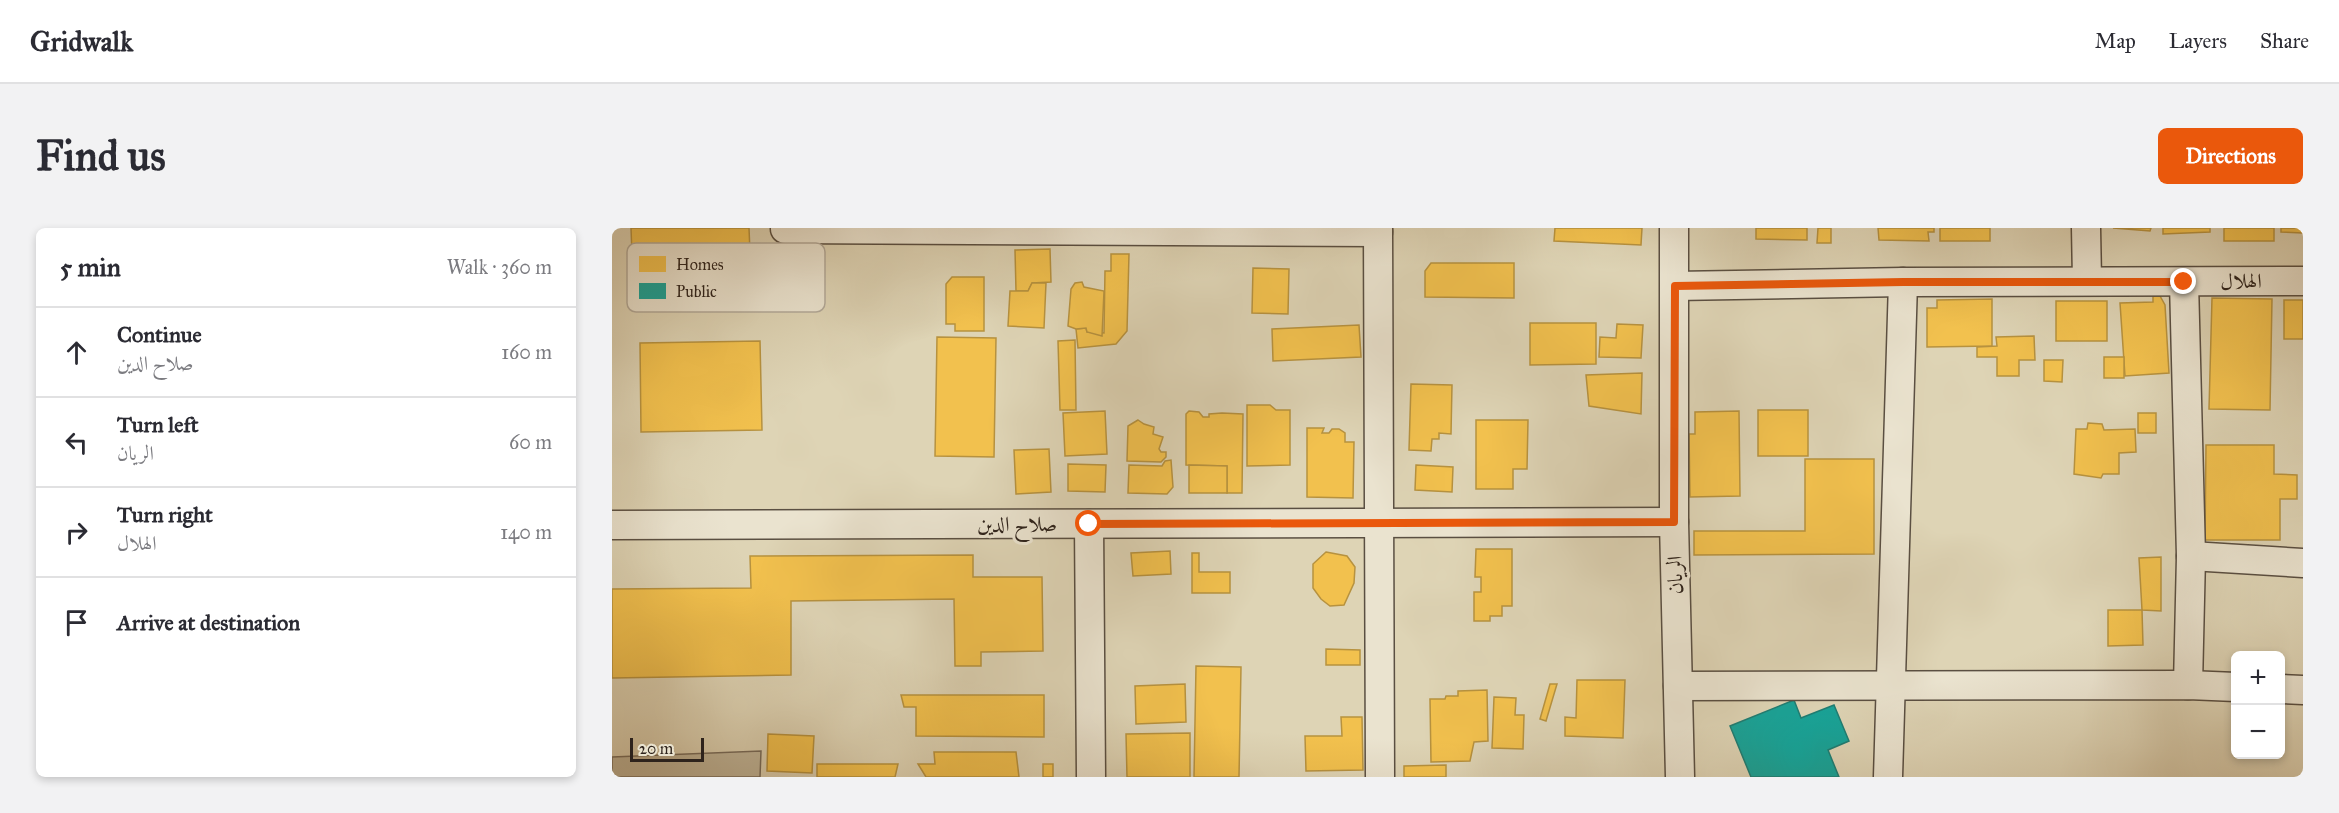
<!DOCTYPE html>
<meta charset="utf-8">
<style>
:root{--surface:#fff;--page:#f2f2f3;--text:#2b2b33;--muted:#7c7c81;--line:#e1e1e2;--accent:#ea580c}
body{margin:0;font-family:"IM FELL Great Primer",Amiri,serif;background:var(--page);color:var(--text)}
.controls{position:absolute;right:18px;bottom:18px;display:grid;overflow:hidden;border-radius:9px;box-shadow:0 3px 9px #0003}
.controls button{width:54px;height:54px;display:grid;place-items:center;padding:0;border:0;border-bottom:2px solid var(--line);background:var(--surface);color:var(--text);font:30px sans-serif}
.scale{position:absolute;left:18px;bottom:15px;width:74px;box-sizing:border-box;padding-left:6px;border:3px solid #2e231c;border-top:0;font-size:16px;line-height:21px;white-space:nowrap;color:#2e231c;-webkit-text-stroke:4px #eae3cf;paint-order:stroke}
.stop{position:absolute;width:18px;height:18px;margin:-14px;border:4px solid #ea580c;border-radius:50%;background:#fff}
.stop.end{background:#ea580c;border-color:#fff;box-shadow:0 2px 6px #0008}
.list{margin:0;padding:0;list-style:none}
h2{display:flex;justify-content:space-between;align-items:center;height:78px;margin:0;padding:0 24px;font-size:26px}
h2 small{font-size:20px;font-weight:400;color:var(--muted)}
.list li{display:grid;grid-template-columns:39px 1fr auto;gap:18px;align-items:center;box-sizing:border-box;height:90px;padding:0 24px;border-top:2px solid var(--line)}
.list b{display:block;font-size:22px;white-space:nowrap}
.list p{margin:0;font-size:20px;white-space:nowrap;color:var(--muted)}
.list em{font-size:20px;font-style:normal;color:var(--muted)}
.icon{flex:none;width:33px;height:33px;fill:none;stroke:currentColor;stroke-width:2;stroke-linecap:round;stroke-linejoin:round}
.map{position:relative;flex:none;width:1691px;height:549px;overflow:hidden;border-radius:9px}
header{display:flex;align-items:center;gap:36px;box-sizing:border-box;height:84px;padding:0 30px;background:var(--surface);border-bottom:2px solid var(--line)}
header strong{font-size:28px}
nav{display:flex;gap:33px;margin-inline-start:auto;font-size:21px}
.intro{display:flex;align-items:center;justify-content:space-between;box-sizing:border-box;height:144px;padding:0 36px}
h1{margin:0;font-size:42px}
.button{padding:15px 27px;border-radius:9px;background:var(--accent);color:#fff;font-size:21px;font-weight:700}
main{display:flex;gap:36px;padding:0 36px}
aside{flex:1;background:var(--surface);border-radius:9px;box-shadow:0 3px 9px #0003}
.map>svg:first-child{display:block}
.green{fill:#c0b69b;stroke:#776c5c;stroke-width:1.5}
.homes{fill:#f2c14e;stroke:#b7923f;stroke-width:1.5}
.public{fill:#17a398;stroke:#1e7d73;stroke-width:1.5}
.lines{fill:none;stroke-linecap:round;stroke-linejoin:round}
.street-casing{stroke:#5a4f42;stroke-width:31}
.street{stroke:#eae3cf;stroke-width:28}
.route{stroke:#ea580c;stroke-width:8}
.labels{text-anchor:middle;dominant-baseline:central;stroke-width:6;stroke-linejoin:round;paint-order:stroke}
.street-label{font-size:21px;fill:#2e231c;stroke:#eae3cf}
.key{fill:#eae3cf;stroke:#b2a999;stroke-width:1.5}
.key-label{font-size:16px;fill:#2e231c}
</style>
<header>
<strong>Gridwalk</strong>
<nav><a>Map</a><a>Layers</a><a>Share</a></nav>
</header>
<div class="intro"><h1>Find us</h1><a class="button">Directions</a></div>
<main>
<aside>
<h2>5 min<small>Walk · 360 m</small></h2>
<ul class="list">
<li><svg class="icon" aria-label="ahead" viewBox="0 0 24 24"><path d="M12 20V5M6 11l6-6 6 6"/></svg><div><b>Continue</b><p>صلاح الدين</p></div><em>160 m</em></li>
<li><svg class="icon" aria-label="left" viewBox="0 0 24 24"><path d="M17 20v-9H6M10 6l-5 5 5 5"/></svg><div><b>Turn left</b><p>الريان</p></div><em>60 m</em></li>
<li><svg class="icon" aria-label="right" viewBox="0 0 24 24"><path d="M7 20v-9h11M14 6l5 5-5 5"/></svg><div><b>Turn right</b><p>الهلال</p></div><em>140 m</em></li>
<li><svg class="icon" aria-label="arrive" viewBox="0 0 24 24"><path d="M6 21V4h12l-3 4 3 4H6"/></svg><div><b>Arrive at destination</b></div></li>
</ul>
</aside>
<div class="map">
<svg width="1691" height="549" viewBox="0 0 1691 549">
<rect width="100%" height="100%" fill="#ded4b5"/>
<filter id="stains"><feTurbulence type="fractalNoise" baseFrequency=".00333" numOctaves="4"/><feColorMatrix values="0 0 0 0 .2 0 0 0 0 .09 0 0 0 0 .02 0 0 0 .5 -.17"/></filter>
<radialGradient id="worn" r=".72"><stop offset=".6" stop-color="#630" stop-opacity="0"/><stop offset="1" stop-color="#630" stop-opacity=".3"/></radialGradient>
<path class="green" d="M149,523l-1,26h-148v-20z"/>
<g class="homes">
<path d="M19,0h118l1,24 -118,3z"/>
<path d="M943,0h87l-1,17 -87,-4z"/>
<path d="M1144,0h51v12l-51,-1z"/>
<path d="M1206,0h13v15h-14z"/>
<path d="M1266,0h56v4h-6l1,9 -50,-1z"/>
<rect x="1328" y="0" width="50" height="13"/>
<path d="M1501,0h38l-1,3z"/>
<path d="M1551,0h47v4l-47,2z"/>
<rect x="1612" y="0" width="50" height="13"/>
<path d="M1669,0h22v5l-22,-1z"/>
<path d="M438,21l1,33 -19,1 -4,8h-12l-1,-41z"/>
<path d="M499,26h18l-2,77 -11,13 -38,4 -2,-19 10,-1 1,4 17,1 1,-62h6z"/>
<path d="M819,35h83v35l-89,-1v-26z"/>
<path d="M641,40l36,1 -1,45 -36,-1z"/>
<path d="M340,49h32v54h-29v-7h-9v-40z"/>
<path d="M470,54l2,5 20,4 -2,45 -15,-4 -1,-4 -10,1 -8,-3 3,-37 4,-6z"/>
<path d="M420,55h14l-2,45 -36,-2 2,-35h18z"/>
<path d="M1541,68h7l5,9 4,68 -44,3 -5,-73 33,-1z"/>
<path d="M1600,70l60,1 -2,111 -61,-1z"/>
<path d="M1380,71v47l-65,1v-39h10v-8z"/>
<rect x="1672" y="72" width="19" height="39"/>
<rect x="1444" y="73" width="51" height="40"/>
<path d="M918,95h66v41l-66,1z"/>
<path d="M1005,96l26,1 -2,33 -42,-1 1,-20 16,1z"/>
<path d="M747,97l2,32 -88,4 -1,-32z"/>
<path d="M1422,108l1,24h-16v16h-22v-19h-20v-10l20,-1 -1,-9z"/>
<path d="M325,109l59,1 -2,119 -59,-1z"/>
<path d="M463,112l1,70h-16l-2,-69z"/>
<path d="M148,113l2,89 -121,2 -1,-89z"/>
<rect x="1492" y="129" width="20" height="21"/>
<path d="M1432,132h19l-1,22 -18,-1z"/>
<path d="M1030,145l-1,41 -52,-8 -3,-31z"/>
<path d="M799,156l41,1 -1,49 -12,-1v6h-7l-1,12 -22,-1z"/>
<path d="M635,177h23l6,5h14v55l-43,1z"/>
<rect x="1146" y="182" width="50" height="46"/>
<path d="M493,183l2,43 -42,2 -2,-43z"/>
<path d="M577,183l10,1 4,5h6v-3l13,-1 21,1 -1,79h-15v-27l-41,-1v-51z"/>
<path d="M1127,183l1,85 -50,1 -1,-63h6v-22z"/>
<rect x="1526" y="185" width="18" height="20"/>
<path d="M526,192l6,4 10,3 -1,7 10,3 -4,12 2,3h5v5l-5,5 -34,-1 1,-35z"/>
<path d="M864,192h52l-1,49h-14v20h-37z"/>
<path d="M1476,195l14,1 2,6 31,-1 1,23 -17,1v21h-16l-2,4 -27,-4 2,-45h11z"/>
<path d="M695,200h17l-2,5h7l3,-4h7l6,4v9h9l-1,56 -46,-1z"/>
<path d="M1594,217h68v29l23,1v24h-17v41h-75z"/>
<path d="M437,221l2,43 -35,2 -2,-44z"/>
<path d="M1193,231h69v95l-180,1v-24h111z"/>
<path d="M559,232l2,27 -6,7 -39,-1 1,-28 33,1 3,-5z"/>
<path d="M456,236l38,1 -1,27 -37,-1z"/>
<path d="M577,237l38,1v27h-38z"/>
<path d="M804,237l37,2 -1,25 -37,-2z"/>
<path d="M864,321h36v57h-10v10h-12v5h-16v-29h7v-15h-6z"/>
<path d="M558,323l1,23 -38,2 -2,-23z"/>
<path d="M714,324l21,4 8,11 -1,16 -10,22 -14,1 -9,-7 -8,-11v-24z"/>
<path d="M580,325h7v19h31v21h-38z"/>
<path d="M361,327v22h69l1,74 -62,1v14h-26l-1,-67 -163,2v74l-179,3v-89l139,-1 -1,-32z"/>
<path d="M1549,329v54l-19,-1 -3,-52z"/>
<path d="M1496,382h34l1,35 -35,1z"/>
<path d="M714,421l34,1v15h-34z"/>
<path d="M584,438l45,1 -2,110h-45z"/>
<path d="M965,452h48l-2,58 -58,-2v-19l11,1z"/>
<path d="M573,456l1,38 -50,2 -1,-38z"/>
<path d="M938,456h7l-11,37 -6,-2z"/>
<path d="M875,462l1,51 -14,1 -4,19 -39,1 -1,-63h15l1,-3h12v-5z"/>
<path d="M289,467h143v42l-128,-1v-29h-12z"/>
<path d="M882,469l22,1 -1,17h9l-1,34 -31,-1z"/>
<path d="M729,489h21l1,53 -57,1 -1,-35h37z"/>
<path d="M578,505v44h-63l-1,-43z"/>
<path d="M156,506l46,2 -2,37 -45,-2z"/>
<path d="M322,524h82l3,25h-93l-8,-13h17z"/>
<path d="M205,536h81l-3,13h-78z"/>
<rect x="431" y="536" width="10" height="13"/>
<path d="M834,537v12h-42v-11z"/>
</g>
<path class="public" d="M1182,472l7,18 33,-13 15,36 -21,9 11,27h-88l-21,-51z"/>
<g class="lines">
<g class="street-casing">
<g id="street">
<path d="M766,0l2,549"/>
<path d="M1062,0v294l6,255"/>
<path d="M1474,0l1,52"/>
<path d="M173,1l593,3"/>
<path d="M1572,54l7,274 -3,129"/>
<path d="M1063,58l228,-4 400,-1"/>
<path d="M477,296l2,253"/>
<path d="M0,297l1062,-3"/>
<path d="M1579,328l112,7"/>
<path d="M1066,458l510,-1 48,2"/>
<path d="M1668,461l23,1"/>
<path d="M1276,549l15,-495"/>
</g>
</g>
<use href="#street" class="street"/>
</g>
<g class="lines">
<path class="route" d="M477,296l585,-2 1,-236 228,-4h281"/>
</g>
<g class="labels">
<g class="street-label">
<text x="1629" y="53">الهلال</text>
<text x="405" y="296">صلاح الدين</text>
<text transform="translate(1063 347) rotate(-91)">الريان</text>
</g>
</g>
<rect x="15" y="15" width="198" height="69" rx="9" class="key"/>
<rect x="27" y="28" width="27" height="16" fill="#f2c14e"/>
<rect x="27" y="55" width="27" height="16" fill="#17a398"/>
<g class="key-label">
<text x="64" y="42">Homes</text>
<text x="64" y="69">Public</text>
</g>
<rect width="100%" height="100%" filter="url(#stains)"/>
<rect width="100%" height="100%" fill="url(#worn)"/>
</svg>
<div class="controls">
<button>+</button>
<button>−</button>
</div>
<div class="scale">20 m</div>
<div class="stop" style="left:477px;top:296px"></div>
<div class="stop end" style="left:1572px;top:54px"></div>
</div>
</main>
